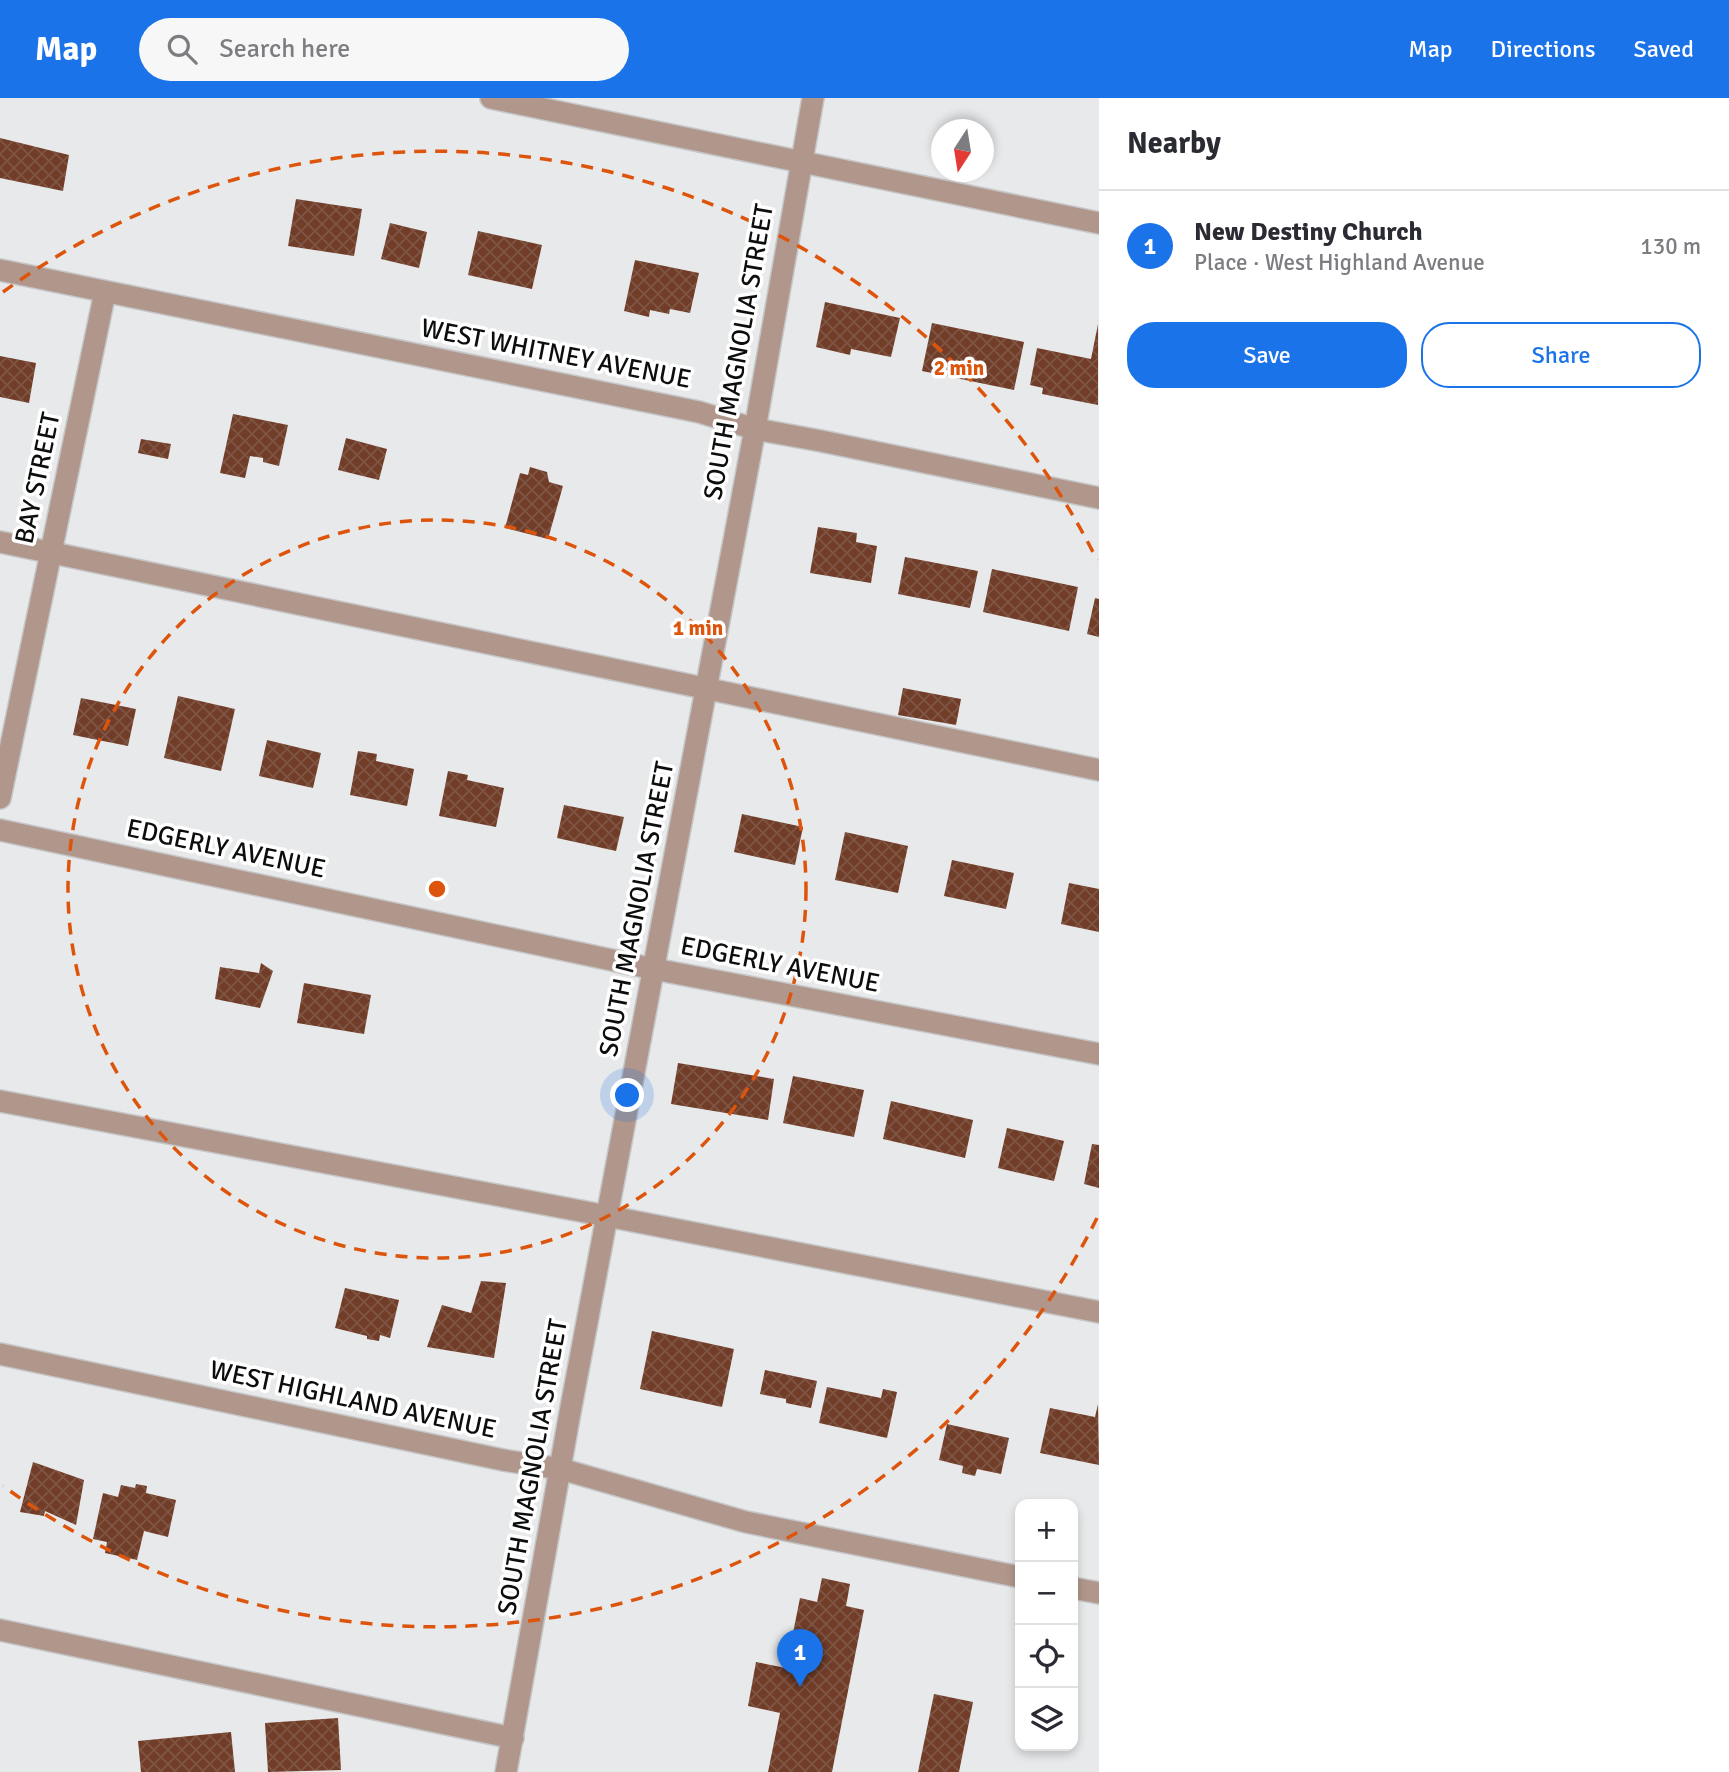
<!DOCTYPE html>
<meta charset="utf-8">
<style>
:root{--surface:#fff;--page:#f7f7f7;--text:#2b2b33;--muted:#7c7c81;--line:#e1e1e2;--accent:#1a73e8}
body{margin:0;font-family:Signika,sans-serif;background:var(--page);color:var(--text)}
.controls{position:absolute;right:21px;bottom:21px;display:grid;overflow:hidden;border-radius:14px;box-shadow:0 4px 10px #0003}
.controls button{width:63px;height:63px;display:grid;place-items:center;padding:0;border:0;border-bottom:2px solid var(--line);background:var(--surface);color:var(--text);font:35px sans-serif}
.compass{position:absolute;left:931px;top:21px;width:63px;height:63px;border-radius:50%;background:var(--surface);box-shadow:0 4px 10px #0003;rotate:192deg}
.you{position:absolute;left:628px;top:998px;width:24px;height:24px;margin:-18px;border:5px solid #fff;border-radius:50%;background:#1a73e8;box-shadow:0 0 0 10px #1a73e833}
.badge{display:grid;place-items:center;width:46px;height:46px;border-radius:50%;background:var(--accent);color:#fff;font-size:23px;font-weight:700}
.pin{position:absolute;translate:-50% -58px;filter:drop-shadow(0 2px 4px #0008)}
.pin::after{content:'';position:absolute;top:37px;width:24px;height:21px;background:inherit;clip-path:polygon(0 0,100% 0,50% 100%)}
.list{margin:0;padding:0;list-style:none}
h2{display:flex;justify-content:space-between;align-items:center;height:91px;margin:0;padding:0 28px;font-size:30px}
h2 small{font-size:23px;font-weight:400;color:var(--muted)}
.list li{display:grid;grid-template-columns:46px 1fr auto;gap:21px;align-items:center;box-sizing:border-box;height:112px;padding:0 28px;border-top:2px solid var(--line)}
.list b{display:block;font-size:26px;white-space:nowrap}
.list p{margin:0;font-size:23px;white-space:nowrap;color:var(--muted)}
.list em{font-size:23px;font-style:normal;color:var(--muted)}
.actions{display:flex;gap:14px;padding:21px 28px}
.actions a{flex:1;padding:16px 0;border:2px solid var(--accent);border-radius:28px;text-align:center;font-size:24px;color:var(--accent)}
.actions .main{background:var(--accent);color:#fff}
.icon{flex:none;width:38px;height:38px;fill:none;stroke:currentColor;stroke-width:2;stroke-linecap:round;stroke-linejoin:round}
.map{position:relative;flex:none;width:1099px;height:1674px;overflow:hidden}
header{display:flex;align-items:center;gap:42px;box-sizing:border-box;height:98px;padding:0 35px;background:var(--accent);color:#fff}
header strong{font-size:33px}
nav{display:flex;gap:38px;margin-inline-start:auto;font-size:24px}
.search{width:490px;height:63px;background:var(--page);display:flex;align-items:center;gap:18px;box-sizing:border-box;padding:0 24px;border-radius:38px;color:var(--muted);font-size:26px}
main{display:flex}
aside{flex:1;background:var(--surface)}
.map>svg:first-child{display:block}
.building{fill:url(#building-cross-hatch)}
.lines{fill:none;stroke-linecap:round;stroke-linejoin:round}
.minor-casing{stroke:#c5c6c7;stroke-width:24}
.minor{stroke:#b1978b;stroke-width:21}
.ring{fill:none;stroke:#dd550c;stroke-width:3.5;stroke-dasharray:12 9}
.labels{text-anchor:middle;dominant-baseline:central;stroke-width:7;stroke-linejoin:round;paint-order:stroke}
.street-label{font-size:26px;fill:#0c0d0d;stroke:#fff}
.centre{fill:#dd550c;stroke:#fff;stroke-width:3.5}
.ring-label{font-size:21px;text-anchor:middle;font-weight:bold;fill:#dd550c;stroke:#fff;stroke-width:7;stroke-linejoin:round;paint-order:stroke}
</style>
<header>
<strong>Map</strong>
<div class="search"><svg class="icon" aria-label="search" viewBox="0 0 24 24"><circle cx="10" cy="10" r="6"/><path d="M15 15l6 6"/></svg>Search here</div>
<nav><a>Map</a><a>Directions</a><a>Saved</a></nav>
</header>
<main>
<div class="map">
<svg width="1099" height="1674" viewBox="0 0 1099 1674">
<defs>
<pattern id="building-cross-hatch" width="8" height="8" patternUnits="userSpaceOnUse" patternTransform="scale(1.75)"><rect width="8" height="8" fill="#713d28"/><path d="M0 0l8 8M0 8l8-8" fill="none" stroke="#7f5544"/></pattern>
</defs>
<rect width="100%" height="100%" fill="#e8e9ea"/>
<g class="building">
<path d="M0,40l69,17 -6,36 -63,-13z"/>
<path d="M296,101l66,10 -8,47 -66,-10z"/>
<path d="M390,125l37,9 -8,36 -38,-9z"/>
<path d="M478,133l64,14 -10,44 -64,-14z"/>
<path d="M635,162l64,13 -9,40 -20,-4 -1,5 -19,-4 -1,7 -25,-6z"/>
<path d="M825,204l75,16 -9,39 -40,-8 -1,6 -34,-8z"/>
<path d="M932,225l92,19 -10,48 -92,-19z"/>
<path d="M1098,226v81l-56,-11 1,-6 -13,-3 7,-37 54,11z"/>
<path d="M0,258l36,7 -7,40 -29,-6z"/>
<path d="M233,316l55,11 -9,41 -16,-4v-4l-13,-2 -5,22 -25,-5z"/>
<path d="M346,340l41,11 -8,31 -41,-10z"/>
<path d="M141,341l30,5 -3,15 -30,-6z"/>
<path d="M530,369l17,5 2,10 14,4 -15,53 -43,-11 15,-55 8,2z"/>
<path d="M818,429l39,6 -1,9 21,4 -6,37 -61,-10z"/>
<path d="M905,459l73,14 -8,37 -72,-14z"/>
<path d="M992,471l86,18 -9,44 -86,-19z"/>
<path d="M1095,500l4,1v38l-12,-3z"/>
<path d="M903,590l58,11 -5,26 -58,-10z"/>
<path d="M178,598l57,13 -14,62 -57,-13z"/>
<path d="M81,600l55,11 -8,37 -55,-11z"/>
<path d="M267,642l54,13 -8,35 -54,-12z"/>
<path d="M358,653l19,3 -1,7 38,8 -7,37 -57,-11z"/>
<path d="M448,673l20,4 -1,5 37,8 -8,39 -57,-11z"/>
<path d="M564,707l60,12 -8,34 -59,-13z"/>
<path d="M742,716l61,13 -8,38 -61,-13z"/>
<path d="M845,734l63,14 -10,47 -63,-13z"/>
<path d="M952,762l62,13 -8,36 -62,-13z"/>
<path d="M1069,785l30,6v43l-38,-8z"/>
<path d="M261,865l12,8 -13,37 -45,-9 5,-32 39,6z"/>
<path d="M304,885l67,12 -7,39 -67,-11z"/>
<path d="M678,965l96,16 -6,41 -97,-16z"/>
<path d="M793,978l71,14 -10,47 -71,-14z"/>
<path d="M891,1003l82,19 -8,38 -82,-19z"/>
<path d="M1007,1030l57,13 -10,40 -56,-13z"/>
<path d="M1092,1046l7,1v43l-15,-4z"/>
<path d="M481,1183l25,2 -12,75 -67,-11 15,-42 29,8z"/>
<path d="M345,1190l54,12 -9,38 -10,-3 -1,6 -12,-2v-3l-32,-8z"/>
<path d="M652,1233l82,18 -12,58 -82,-18z"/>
<path d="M765,1272l52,11 -6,27 -25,-5v-4l-26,-5z"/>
<path d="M827,1289l54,11 2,-9 14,3 -10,46 -68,-15z"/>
<path d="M1098,1306l1,61 -59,-12 10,-45 45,9z"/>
<path d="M947,1326l62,14 -8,36 -24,-5 -2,7 -13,-3 1,-7 -24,-6z"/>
<path d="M33,1364l51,18 -8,45 -31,-14 -1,5 -24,-4z"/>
<path d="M136,1386l11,2 -1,7 30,7 -8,37 -24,-6 -7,29 -32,-7 2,-11 -14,-3 10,-46 15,4 3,-12 14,3z"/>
<path d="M822,1480l28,6 -4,22 18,4 -32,162h-64l12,-59 -32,-7 8,-44 30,6 14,-70 17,4z"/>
<path d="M934,1596l39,8 -14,70h-41z"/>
<path d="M338,1620l3,52 -73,2 -3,-49z"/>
<path d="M231,1634l4,40h-94l-3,-31z"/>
</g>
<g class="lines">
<g class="minor-casing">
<g id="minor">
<path d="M491,0l608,125"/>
<path d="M0,172l699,142 56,17 66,12 278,57"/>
<path d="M0,444l1099,228"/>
<path d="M0,700l105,-506"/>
<path d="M0,732l654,139 445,85"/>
<path d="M0,1003l607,115 492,96"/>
<path d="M0,1256l503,106 58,9 185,53 274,55"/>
<path d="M1073,1490l26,5"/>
<path d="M0,1532l513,108"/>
<path d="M506,1674l63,-354 186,-989 58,-331"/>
</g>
</g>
<use href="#minor" class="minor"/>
</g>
<g class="ring">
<circle cx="437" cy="791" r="369"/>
<path d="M1097 1120A738 738 0 0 1 3 1388M3 194A738 738 0 0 1 1097 462"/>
</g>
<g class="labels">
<g class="street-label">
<text transform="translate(739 254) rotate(-80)">SOUTH MAGNOLIA STREET</text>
<text transform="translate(556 256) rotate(11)">WEST WHITNEY AVENUE</text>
<text transform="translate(38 380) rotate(-78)">BAY STREET</text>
<text transform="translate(226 751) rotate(12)">EDGERLY AVENUE</text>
<text transform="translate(637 811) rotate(-79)">SOUTH MAGNOLIA STREET</text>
<text transform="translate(780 867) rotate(11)">EDGERLY AVENUE</text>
<text transform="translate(353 1302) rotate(12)">WEST HIGHLAND AVENUE</text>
<text transform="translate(533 1369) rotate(-80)">SOUTH MAGNOLIA STREET</text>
</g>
</g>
<circle cx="437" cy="791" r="10" class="centre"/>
<g class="ring-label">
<text x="959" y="277">2 min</text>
<text x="698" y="537">1 min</text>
</g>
</svg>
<div class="controls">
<button>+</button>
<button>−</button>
<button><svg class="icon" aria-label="locate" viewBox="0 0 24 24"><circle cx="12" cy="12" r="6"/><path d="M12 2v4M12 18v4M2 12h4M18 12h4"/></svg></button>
<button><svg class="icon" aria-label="layers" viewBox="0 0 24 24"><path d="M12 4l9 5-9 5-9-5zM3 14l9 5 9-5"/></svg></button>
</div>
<svg class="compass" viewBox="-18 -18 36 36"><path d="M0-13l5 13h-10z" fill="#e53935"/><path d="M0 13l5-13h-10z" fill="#7c7c81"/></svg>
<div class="you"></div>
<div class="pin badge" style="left:800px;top:1589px">1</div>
</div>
<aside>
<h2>Nearby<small></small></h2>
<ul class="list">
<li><span class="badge">1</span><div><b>New Destiny Church</b><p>Place · West Highland Avenue</p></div><em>130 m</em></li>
</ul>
<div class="actions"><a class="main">Save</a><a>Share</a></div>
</aside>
</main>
